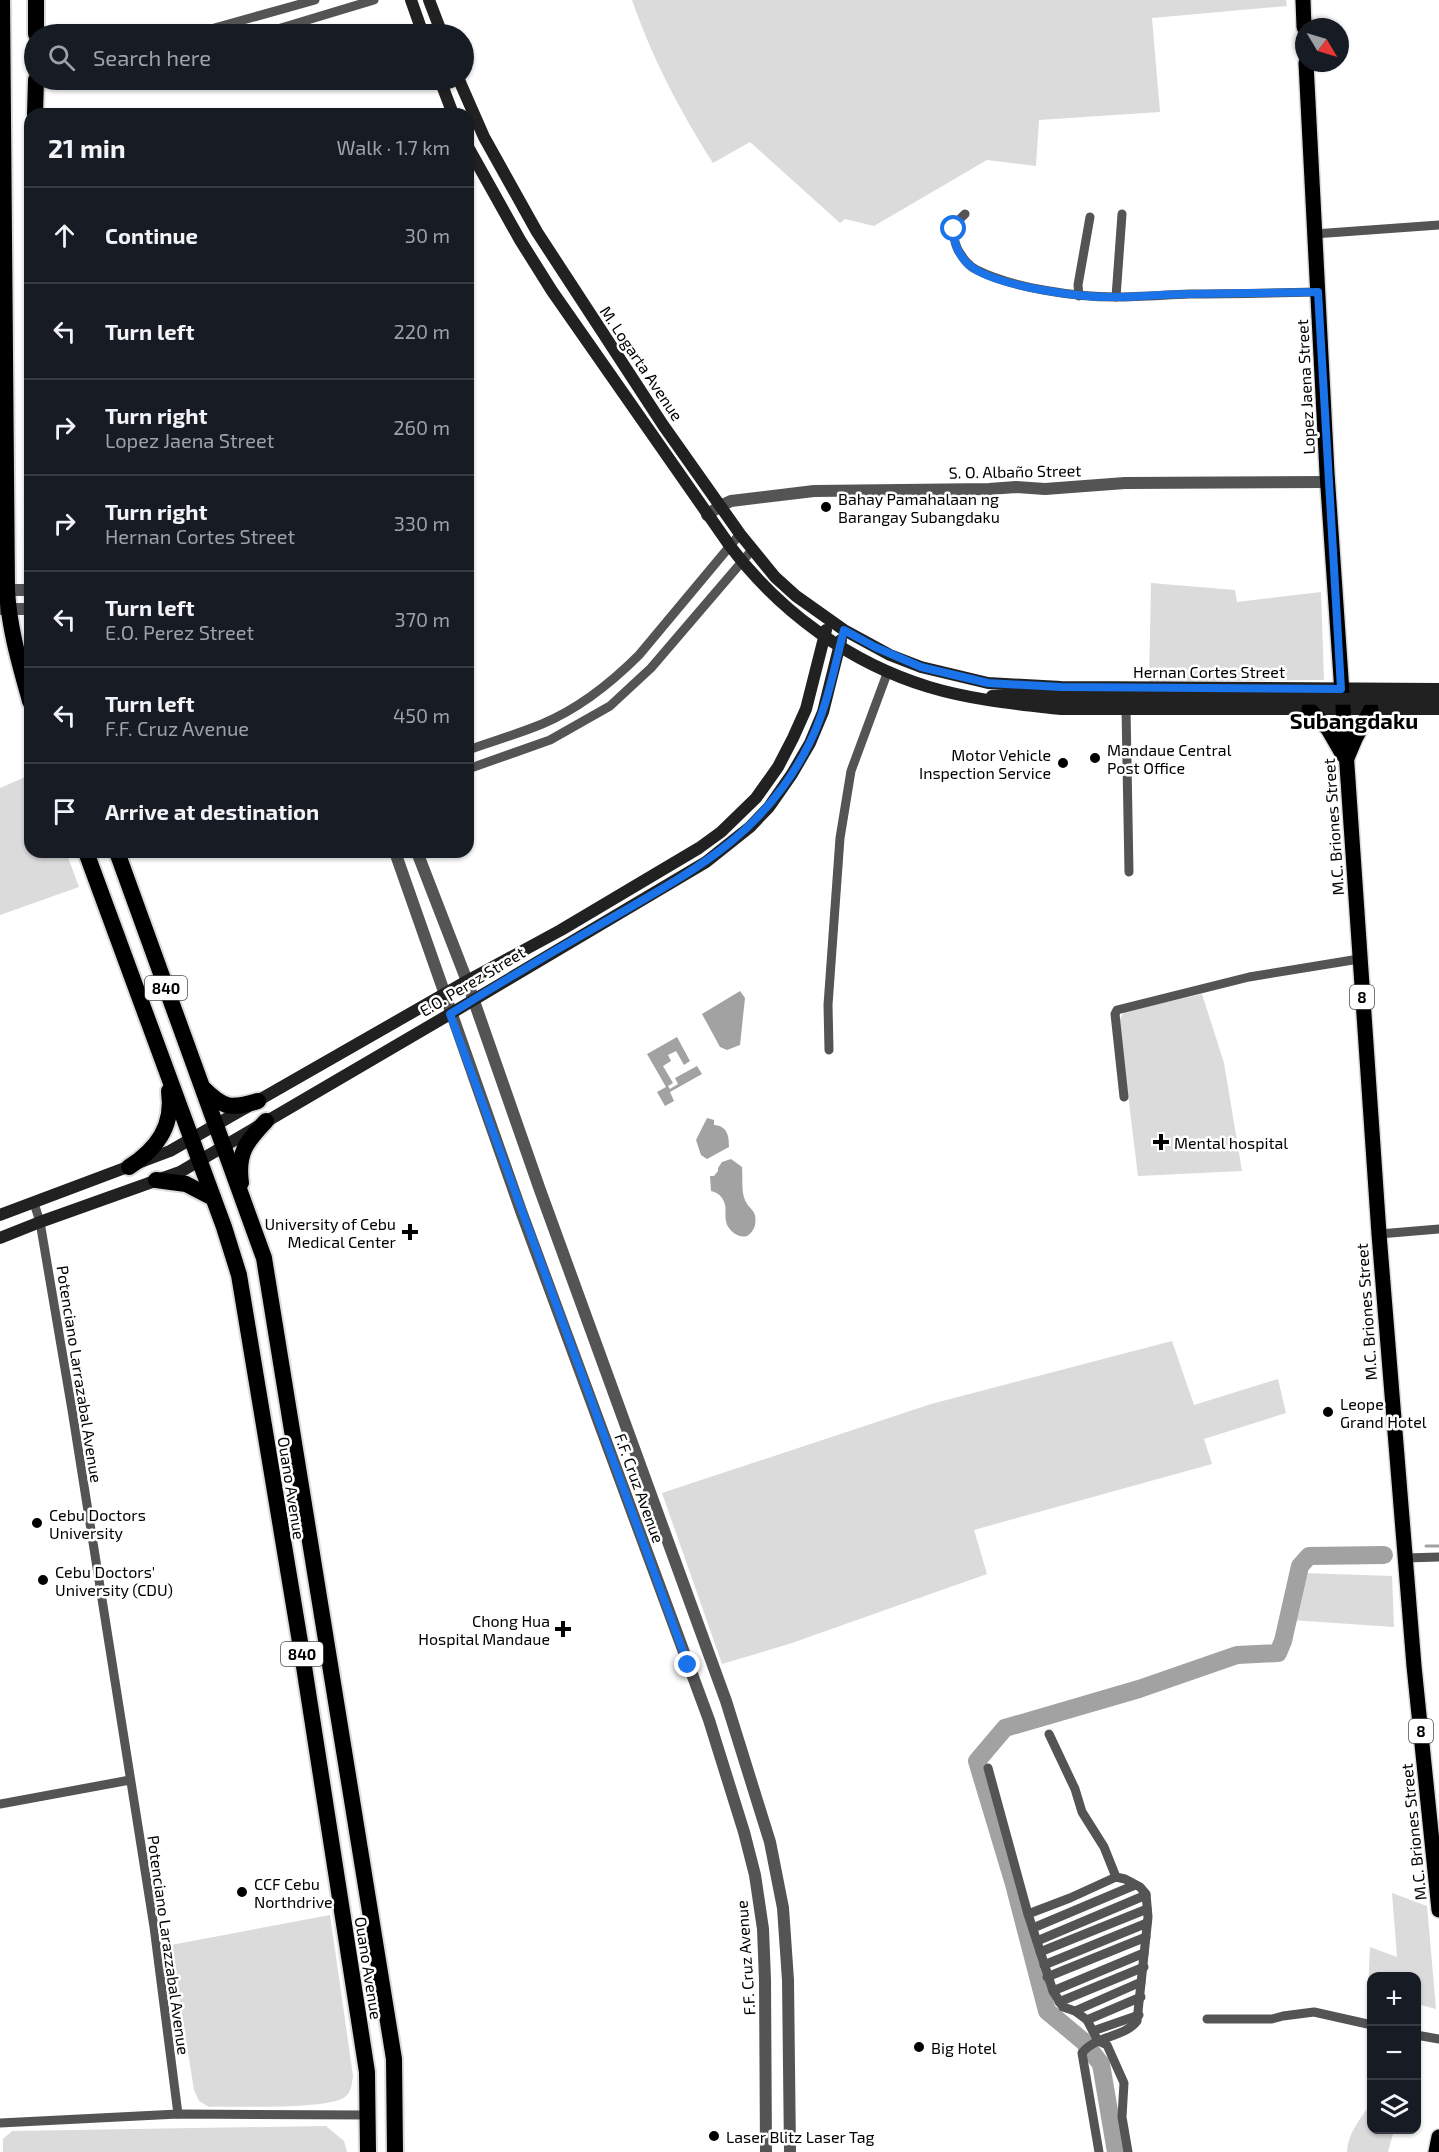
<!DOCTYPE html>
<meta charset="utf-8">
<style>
:root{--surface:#171b24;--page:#20242c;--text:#f1f3f6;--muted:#9ea1a6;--line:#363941}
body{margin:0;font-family:"Exo 2",sans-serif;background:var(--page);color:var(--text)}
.controls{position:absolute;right:18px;bottom:18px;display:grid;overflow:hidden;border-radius:12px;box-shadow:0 2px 4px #0004}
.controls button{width:54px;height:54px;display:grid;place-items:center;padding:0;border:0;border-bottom:2px solid var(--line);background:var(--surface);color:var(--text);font:30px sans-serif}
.compass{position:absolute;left:1295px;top:18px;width:54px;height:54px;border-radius:50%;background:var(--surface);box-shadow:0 2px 4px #0004;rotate:128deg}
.stop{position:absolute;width:18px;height:18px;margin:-14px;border:4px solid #1a73e8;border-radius:50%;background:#fff}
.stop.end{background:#1a73e8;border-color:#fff;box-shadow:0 2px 6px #0008}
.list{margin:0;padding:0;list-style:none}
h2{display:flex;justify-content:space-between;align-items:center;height:78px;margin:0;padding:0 24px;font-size:26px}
h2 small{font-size:20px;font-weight:400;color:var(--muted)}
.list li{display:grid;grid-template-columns:39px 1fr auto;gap:18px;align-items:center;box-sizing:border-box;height:96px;padding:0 24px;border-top:2px solid var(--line)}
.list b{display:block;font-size:22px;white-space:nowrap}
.list p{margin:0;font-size:20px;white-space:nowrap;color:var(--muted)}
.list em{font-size:20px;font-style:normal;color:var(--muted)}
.icon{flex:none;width:33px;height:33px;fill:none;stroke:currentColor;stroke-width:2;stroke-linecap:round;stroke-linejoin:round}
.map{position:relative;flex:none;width:1439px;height:2152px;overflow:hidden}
.search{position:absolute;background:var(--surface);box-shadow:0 2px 4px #0004;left:24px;top:24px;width:450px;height:66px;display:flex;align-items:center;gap:15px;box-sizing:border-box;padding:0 21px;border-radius:33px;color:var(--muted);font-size:22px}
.panel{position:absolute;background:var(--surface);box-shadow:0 2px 4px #0004;left:24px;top:108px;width:450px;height:750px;border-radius:18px}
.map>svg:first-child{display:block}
.green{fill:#dbdbdb}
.water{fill:#a2a2a2}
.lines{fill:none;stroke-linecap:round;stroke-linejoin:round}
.stream{stroke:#a2a2a2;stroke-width:3}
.river{stroke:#a2a2a2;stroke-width:18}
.primary-casing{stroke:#dbdbdb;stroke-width:18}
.trunk-casing{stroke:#dbdbdb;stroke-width:20}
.minor{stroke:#545454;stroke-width:9}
.tertiary{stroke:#545454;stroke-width:12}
.secondary{stroke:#212121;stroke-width:12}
.primary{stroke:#000;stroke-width:15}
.trunk{stroke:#000;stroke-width:16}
.secondary-bridge{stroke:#212121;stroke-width:12}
.route{stroke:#1a73e8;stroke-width:8}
.poi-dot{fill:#000;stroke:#fff;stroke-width:2}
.labels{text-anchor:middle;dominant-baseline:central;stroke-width:5;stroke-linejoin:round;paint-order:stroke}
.shield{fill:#fff;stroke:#4c4c4c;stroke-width:1.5}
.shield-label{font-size:15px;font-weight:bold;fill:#000}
.street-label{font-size:16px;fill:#000;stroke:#fff}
.poi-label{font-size:16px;fill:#000;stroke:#fff;text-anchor:start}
.district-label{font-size:22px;font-weight:bold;fill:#000;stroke:#fff}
</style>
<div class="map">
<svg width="1439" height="2152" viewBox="0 0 1439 2152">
<rect width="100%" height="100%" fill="#fff"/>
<g class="green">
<path d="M632,0h654l1,6 -135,12 8,94 -121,8 -3,46 -49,-6 -113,66 -29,-7 -5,4 -90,-81 -37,21c-34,-54 -60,-103 -81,-163z"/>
<path d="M1151,583l84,7 2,12 84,-10 3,88 -175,2z"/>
<path d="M30,775v77h36l13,35 -79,28v-127z"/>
<path d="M1202,994l22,69 18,108 -104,5 -19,-155 5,-9z"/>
<path d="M1172,1341l22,64 84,-26 8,34 -82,26 8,25 -238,66 13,44 -198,70 -67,20 -60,-171 269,-89z"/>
<path d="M1303,1573l89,3 2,51 -103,-7z"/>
<path d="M1392,1893l35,13 9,103 -19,-5 -1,-28h-44l-1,17 -3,-1 2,-45 27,10z"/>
<path d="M330,1915l23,161c-1,7 -2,17 -8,21 -17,13 -110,9 -136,10l-10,-6 -5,-11 -23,-145z"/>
<path d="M1371,2103l1,27h22l-6,22h-41c1,-19 14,-34 24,-49z"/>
<path d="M326,2126l18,15 3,11h-344v-13l9,-8z"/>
</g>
<g class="water">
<path d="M740,991l5,7 -5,47 -13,5 -7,-3 -18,-33z"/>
<path d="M677,1037l13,24 -6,4 -8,-14 -8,4 3,6 -8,5 10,17 -5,3 2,3 8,-5 -3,-6 22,-12 5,8 -32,18 4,9 -9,5 -8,-14 9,-5 -19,-33z"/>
<path d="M707,1118l7,2v5c13,1 15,10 15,22l-22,12 -6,-4 -5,-15z"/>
<path d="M731,1159l11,8c1,10 -1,24 3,33 4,10 13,10 10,25 -1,4 -4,9 -8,11 -8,3 -20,-6 -21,-15 -2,-8 2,-14 -4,-23 -3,-4 -6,-6 -11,-7l-1,-15h4l4,-5v-3l4,-6z"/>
</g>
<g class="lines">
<path class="stream" d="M1426,1546h13"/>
<path class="river" d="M1116,2152l-15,-88 -18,-23 -36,-30 -33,-127 -37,-123 28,-33 134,-39 98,-34 41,-2 5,-12 17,-75 9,-10 75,-1"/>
<g class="primary-casing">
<g id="primary">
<path d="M1303,0l1,27"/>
<path d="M1306,63l21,410 52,761 35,432 25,244"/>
<path d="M1309,709l19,20 15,26"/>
<path d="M1347,758l8,-19 16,-30"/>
<path d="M1436,2152l3,-15"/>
</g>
</g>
<g class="trunk-casing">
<g id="trunk">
<path d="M2,0l5,590c2,38 13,75 23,111"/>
<path d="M36,0v34"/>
<path d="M35,114l1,-34"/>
<path d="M86,852l138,375 15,48 64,385 64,412 1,80"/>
<path d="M117,852l147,406 130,801 1,93"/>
<path d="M203,1088c21,21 28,21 55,13"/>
<path d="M129,1167c28,-18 45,-41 40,-76"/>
<path d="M156,1180l30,4 27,14"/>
<path d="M241,1183c-4,-30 5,-41 25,-62"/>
</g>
</g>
<g class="minor">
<path d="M193,34l122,-34"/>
<path d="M261,34l113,-34"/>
<path d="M965,214c-12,10 -14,21 -7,36 5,8 10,16 19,20 36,18 98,27 139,27 24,0 48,-2 73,-3 43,0 86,-1 129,-2"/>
<path d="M1314,234l125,-9"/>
<path d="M1079,296l-1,-11 12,-68"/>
<path d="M1116,297l6,-83"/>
<path d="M1126,709l3,163"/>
<path d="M468,750c25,-9 50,-16 74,-26 36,-15 70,-42 97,-69l101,-121"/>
<path d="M468,769l82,-29 60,-34 41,-38 101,-118"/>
<path d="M829,1050l-1,-45 12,-167 11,-67 37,-100"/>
<path d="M1124,1097l-9,-83 2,-4 132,-33 110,-18"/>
<path d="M34,1203l6,19 32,188 82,517 24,187"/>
<path d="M1379,1234l60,-5"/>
<path d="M1405,1558l34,-1"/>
<path d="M1049,1734l26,55 7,23 22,35 12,30"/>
<path d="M988,1768l40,146 25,77 10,16 12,4 12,9 11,21 9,4 17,38 -2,34 6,35"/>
<path d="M0,1804l130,-24"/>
<path d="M1028,1914l42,-16 46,-21 9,2 15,8 6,7 2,23 -11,104c-13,17 -41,14 -55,32l17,99"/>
<path d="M1033,1928l102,-43"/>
<path d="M1037,1941l109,-46"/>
<path d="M1040,1952l107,-43"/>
<path d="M1044,1965l103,-42"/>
<path d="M1047,1977l99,-40"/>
<path d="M1053,1991l91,-38"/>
<path d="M1059,2002l85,-35"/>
<path d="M1075,2011l66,-29"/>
<path d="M1207,2019h65l11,-3 31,-4 58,13"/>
<path d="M1087,2020l54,-23"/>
<path d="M1093,2031l46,-16"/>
<path d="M1416,2035l23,4"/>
<path d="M0,2123l178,-9 190,1"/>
</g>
<g class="tertiary">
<path d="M707,515l13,-9 11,-5 83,-10 175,-2 27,-2 29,2 80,-6 202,-1"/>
<path d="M1,590h29"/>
<path d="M0,609h30"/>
<path d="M395,852l126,359 188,509 35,112 11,43 8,54 2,51 1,172"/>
<path d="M417,852l50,129 73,209 186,511 44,141 13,66 5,72 2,172"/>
</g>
<g class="secondary">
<path d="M411,0l12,34"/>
<path d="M429,0l13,34"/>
<path d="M440,80l13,34"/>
<path d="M459,80l25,57 53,95 126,193 77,109 35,43 21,19 48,34 46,25 31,12 67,16 73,4 378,2"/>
<path d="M468,147l52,93 32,51 178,255c50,66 120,117 199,141 43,13 87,17 132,22h378"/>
<path d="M992,696l19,-1 50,3"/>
<path d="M0,1215l170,-64 297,-170 94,-51 138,-82 22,-16 35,-34 22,-31 15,-29 13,-29 20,-79"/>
<path d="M0,1238l40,-16 140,-50 270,-158 256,-152 44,-35 19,-20 23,-33 18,-31 13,-31 18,-72"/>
</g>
<use href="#primary" class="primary"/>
<use href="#trunk" class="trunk"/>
<path class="secondary-bridge" d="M1061,698l378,1"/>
</g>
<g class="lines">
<path class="route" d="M688,1665l-238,-651c50,-31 102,-62 153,-91 86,-50 160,-86 206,-179 18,-35 25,-76 35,-114l31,17 46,20 67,16 73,4 280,2 -23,-397c-43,1 -86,1 -129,2 -24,0 -49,3 -73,3 -34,1 -115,-10 -143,-29 -13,-9 -20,-24 -19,-39"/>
</g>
<g class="poi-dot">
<circle cx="826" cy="507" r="6"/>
<circle cx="1095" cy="758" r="6"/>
<circle cx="1063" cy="763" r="6"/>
<path d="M1158 1133h6v6h6v6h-6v6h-6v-6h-6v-6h6z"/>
<path d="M407 1223h6v6h6v6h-6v6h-6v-6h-6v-6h6z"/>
<circle cx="1328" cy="1412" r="6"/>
<circle cx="37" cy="1523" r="6"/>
<circle cx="43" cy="1580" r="6"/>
<path d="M560 1620h6v6h6v6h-6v6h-6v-6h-6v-6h6z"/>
<circle cx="242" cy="1892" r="6"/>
<circle cx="919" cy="2047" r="6"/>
<circle cx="714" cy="2136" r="6"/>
</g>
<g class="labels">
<g class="shield">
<rect x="145" y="976" width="42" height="24" rx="4.5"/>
<rect x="1350" y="985" width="24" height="24" rx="4.5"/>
<rect x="281" y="1642" width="42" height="24" rx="4.5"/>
<rect x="1409" y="1719" width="24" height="24" rx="4.5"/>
</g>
<g class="shield-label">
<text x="166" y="988">840</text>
<text x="1362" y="997">8</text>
<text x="302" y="1654">840</text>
<text x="1421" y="1731">8</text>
</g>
<g class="street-label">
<text transform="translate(642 363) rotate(56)">M. Logarta Avenue</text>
<text transform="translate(1305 387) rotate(-93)">Lopez Jaena Street</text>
<text transform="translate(1015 471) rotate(-1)">S. O. Albaño Street</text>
<text x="1209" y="671">Hernan Cortes Street</text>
<text transform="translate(1333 827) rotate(-94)">M.C. Briones Street</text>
<text transform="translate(472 981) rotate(-31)">E.O. Perez Street</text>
<text transform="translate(1366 1312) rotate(-94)">M.C. Briones Street</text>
<text transform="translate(80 1374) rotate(81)">Potenciano Larrazabal Avenue</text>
<text transform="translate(292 1488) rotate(81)">Ouano Avenue</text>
<text transform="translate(640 1488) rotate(70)">F.F. Cruz Avenue</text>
<text transform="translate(1413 1832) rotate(-96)">M.C. Briones Street</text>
<text transform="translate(169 1945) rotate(82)">Potenciano Larazzabal Avenue</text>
<text transform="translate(745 1958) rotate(-94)">F.F. Cruz Avenue</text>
<text transform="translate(369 1968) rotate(81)">Ouano Avenue</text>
</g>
<g class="poi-label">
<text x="838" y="498">Bahay Pamahalaan ng<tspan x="838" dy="18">Barangay Subangdaku</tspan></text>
<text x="1107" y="749">Mandaue Central<tspan x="1107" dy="18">Post Office</tspan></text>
<text x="1051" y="754" text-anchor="end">Motor Vehicle<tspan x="1051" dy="18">Inspection Service</tspan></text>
<text x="1174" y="1142">Mental hospital</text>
<text x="396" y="1223" text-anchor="end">University of Cebu<tspan x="396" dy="18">Medical Center</tspan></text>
<text x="1340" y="1403">Leope<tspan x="1340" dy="18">Grand Hotel</tspan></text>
<text x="49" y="1514">Cebu Doctors<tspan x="49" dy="18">University</tspan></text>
<text x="55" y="1571">Cebu Doctors'<tspan x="55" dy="18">University (CDU)</tspan></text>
<text x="550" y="1620" text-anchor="end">Chong Hua<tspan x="550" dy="18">Hospital Mandaue</tspan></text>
<text x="254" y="1883">CCF Cebu<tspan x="254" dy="18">Northdrive</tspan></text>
<text x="931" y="2047">Big Hotel</text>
<text x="726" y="2136">Laser Blitz Laser Tag</text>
</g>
<g class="district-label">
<text x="1354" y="720">Subangdaku</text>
</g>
</g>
</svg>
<div class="controls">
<button>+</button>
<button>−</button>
<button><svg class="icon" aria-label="layers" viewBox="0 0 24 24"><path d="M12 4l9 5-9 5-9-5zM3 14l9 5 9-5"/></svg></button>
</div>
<svg class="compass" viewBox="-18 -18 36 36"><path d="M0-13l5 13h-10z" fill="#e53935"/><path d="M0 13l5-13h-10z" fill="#9ea1a6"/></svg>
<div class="stop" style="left:954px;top:229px"></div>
<div class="stop end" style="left:688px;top:1665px"></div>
<div class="search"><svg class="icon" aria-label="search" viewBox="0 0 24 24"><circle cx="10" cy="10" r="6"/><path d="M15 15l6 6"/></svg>Search here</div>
<section class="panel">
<h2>21 min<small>Walk · 1.7 km</small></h2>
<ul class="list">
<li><svg class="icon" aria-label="ahead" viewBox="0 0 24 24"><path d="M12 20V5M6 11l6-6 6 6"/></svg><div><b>Continue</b></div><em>30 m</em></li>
<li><svg class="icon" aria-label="left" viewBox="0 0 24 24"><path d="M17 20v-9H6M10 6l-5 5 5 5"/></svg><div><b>Turn left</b></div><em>220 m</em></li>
<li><svg class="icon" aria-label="right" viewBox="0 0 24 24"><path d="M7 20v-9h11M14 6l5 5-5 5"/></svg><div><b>Turn right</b><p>Lopez Jaena Street</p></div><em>260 m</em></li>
<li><svg class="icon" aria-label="right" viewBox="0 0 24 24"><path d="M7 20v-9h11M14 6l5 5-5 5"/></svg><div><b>Turn right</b><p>Hernan Cortes Street</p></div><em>330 m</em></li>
<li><svg class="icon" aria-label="left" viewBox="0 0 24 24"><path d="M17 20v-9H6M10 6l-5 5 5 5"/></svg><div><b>Turn left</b><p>E.O. Perez Street</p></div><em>370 m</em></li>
<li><svg class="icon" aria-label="left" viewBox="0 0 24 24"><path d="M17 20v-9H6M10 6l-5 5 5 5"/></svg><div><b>Turn left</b><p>F.F. Cruz Avenue</p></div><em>450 m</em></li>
<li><svg class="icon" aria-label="arrive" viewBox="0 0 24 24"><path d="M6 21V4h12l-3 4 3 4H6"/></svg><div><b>Arrive at destination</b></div></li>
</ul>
</section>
</div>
